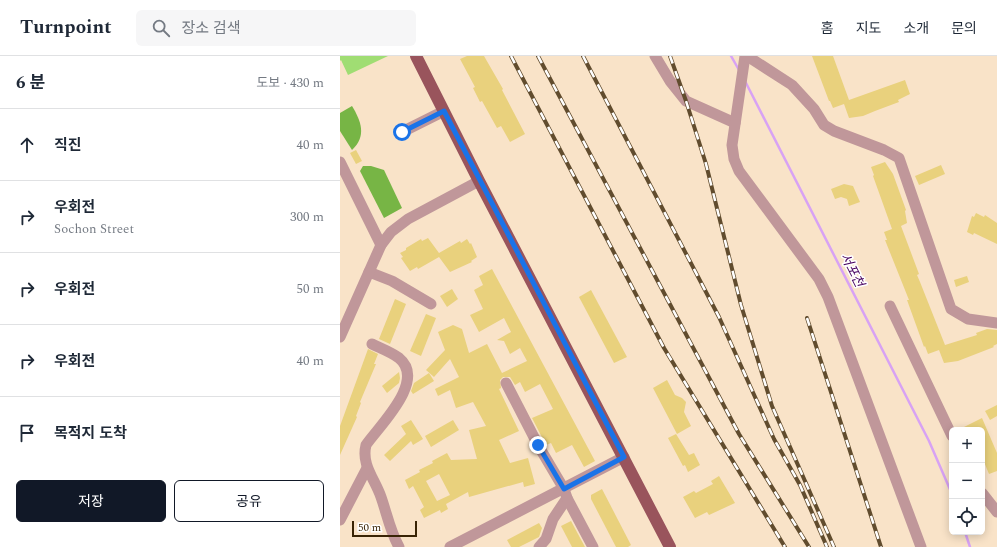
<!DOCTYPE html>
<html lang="ko">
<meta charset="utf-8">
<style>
:root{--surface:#fff;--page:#f6f6f7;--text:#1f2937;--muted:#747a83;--line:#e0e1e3;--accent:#111827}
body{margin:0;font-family:Spectral,"Noto Sans KR",serif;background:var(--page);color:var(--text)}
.controls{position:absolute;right:12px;bottom:12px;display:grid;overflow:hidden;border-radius:6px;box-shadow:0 2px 10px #0003}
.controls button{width:36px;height:36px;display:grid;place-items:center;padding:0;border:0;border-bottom:1px solid var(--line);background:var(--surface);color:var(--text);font:20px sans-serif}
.scale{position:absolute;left:12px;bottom:10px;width:65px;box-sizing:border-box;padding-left:4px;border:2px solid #392405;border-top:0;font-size:11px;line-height:14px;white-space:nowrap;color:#392405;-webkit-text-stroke:3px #fff;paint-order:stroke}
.stop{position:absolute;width:12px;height:12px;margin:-9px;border:3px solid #1a73e8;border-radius:50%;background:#fff}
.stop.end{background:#1a73e8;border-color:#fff;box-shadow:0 1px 4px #0008}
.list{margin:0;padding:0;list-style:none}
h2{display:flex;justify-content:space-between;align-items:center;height:52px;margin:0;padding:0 16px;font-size:17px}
h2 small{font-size:13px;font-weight:400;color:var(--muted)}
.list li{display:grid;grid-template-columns:26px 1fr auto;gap:12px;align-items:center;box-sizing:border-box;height:72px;padding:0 16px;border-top:1px solid var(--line)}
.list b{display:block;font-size:15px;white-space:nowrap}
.list p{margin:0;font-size:13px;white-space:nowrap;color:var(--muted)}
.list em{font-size:13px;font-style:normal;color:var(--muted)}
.actions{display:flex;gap:8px;padding:12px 16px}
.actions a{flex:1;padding:9px 0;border:1px solid var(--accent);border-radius:6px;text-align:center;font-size:14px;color:var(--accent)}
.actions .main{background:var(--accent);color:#fff}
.icon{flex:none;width:22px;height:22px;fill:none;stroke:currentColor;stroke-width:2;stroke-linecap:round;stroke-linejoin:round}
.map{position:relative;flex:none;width:657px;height:491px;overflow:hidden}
header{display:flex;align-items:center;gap:24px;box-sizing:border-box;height:56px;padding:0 20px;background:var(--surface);border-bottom:1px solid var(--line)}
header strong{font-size:19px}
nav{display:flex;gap:22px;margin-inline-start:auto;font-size:14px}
.search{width:280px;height:36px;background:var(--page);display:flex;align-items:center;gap:10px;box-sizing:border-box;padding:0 14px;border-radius:6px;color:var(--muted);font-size:15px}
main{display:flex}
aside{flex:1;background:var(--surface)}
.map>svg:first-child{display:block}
.green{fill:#a0dd73}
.forest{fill:#77b545}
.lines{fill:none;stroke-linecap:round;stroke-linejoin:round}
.stream{stroke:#d8a2f4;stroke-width:2.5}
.building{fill:#e9d17d;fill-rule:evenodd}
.minor{stroke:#c0979a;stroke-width:11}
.major{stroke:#99545c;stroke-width:12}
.rail-casing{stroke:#614c2e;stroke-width:4}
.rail{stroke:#fff;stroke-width:2.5;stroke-dasharray:8;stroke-linecap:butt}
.route{stroke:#1a73e8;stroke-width:5}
.labels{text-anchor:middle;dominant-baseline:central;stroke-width:3;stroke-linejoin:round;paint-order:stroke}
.water-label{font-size:13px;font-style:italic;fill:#460060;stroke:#fff}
</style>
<header>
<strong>Turnpoint</strong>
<div class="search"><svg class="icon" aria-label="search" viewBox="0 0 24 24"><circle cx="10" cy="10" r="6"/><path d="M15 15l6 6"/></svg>장소 검색</div>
<nav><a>홈</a><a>지도</a><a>소개</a><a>문의</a></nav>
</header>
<main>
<aside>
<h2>6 분<small>도보 · 430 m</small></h2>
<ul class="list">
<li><svg class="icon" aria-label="ahead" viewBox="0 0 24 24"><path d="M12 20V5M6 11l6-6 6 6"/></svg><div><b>직진</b></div><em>40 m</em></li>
<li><svg class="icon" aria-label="right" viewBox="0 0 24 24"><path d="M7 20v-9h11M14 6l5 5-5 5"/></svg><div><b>우회전</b><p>Sochon Street</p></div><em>300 m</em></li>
<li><svg class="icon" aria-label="right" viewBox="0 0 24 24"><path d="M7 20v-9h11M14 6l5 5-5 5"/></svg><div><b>우회전</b></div><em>50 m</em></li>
<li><svg class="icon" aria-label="right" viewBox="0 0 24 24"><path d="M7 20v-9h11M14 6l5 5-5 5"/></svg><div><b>우회전</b></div><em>40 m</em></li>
<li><svg class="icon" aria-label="arrive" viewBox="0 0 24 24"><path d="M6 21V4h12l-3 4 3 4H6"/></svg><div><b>목적지 도착</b></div></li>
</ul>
<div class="actions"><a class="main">저장</a><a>공유</a></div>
</aside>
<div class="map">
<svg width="657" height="491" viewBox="0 0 657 491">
<rect width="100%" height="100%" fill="#f9e3c8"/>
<path class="green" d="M0,0h48l-40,19 -7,-15 -1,1z"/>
<g class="forest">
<path d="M12,50c9,15 15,30 0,44l-12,-19v-18z"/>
<path d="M23,110h8l13,4 18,38 -18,10 -24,-47z"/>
</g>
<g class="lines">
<g class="stream">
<path d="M391,0l8,14"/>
<path d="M405,25l184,360 23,53"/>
<path d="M625,476l5,15"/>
</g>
</g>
<g class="building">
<path d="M127,0h17l19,33 -1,1 23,44 -15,8 -9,-16 -4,2 -15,-27 -2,1 -7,-14 2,-1 -15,-28z"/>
<path d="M472,0h21l16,44 56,-20 5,14 -12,6 1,2 -24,9 -12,5 -14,2 -5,-14 -11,4 -3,-7h-1z"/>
<path d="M16,94l6,11 -6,3 -6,-11z"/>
<path d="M545,106l8,12 13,36 -1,1 2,12 -6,3 18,48 -2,1 3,7 25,63 32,-10 -1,-2 11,-4 10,1v14l-4,2 1,1 -36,14 -14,2 -5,-13 -11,4 -3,-8 -1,1 -17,-47h2l-24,-60h2l-3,-8 8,-3 -19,-53 1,-1 -3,-8z"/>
<path d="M601,109l4,9 -26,11 -4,-9z"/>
<path d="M504,128l9,2 7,16 -11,4 -2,-7 -6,-2 -6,2 -4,-10z"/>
<path d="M636,157l8,4 1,-2 12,8v21l-23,-11 -1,2 -6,-3 5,-16 2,1z"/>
<path d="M88,182l11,15 21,-12 1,2 6,-4 3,5 1,-1 6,14 -6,4 1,1 -22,10 -11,-15 -21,12 -1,-2 -7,4 -9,-13 2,-1 -3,-4 6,-3v-2l15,-9 1,2z"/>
<path d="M152,213l103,192 -11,6 -12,-22 -16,8 -5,-10 -5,2 -14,-27 21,-9 -13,-25 -15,8 -5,-10 -5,3 -5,-8h-7l-3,3 1,8 -2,1 20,42 -20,9 11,23 18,-5 7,26 -11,3 -1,-5 -54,15 -1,-5 -22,12 2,5 -7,4 -1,-3 -16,8 -4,-8 4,-3 -11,-21 -4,3 -4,-9 15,-8 -1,-2 14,-7 -1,-2 15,-8 4,7 26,-1 -8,-29 17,-4 -13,-24 -17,6 -6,-18 -12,6 -3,-7 24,-12 -9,-18 -16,18 -8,-7 19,-20 -7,-18 15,-7 9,4 7,24 18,-9 15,29 25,-12 -7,-13 -10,6 -6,-13 -7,-1 14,-8 -7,-14 -25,14 -9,-17 13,-6 -9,-19 9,-5 -4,-9zM99,418l11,21 -13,6 -11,-20z"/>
<path d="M627,220l2,6 -13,5 -2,-7z"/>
<path d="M112,233l6,10 -11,8 -7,-11z"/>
<path d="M251,234l36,67 -13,6 -35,-66z"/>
<path d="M55,243l11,5 -16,40 -11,-5z"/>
<path d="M86,258l10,4 -15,38 -11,-5z"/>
<path d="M28,293l10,5 -4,10h2l-16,38 1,1 -5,13 1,1 -17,38v-29z"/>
<path d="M59,316l1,6 -1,5 -12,10 -5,-7z"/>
<path d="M89,317l5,8 -21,13 -2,-3 3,-8z"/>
<path d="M327,324l8,15 7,3 4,4 -2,10 7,14 -14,8 -24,-46z"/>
<path d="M657,349v11l-7,4 -5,-9z"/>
<path d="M642,362l15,35v18l-8,3 -7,-17v-27h-24z"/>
<path d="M71,364l12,19 -10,6 -2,-4 -21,20 -6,-6 22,-21 -5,-8z"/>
<path d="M113,364l6,10 -28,17 -6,-11z"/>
<path d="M336,378l13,21 5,-2 6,12 -12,7 -3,-7 -2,1 -15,-28z"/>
<path d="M379,420l16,27 -26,12 -2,-3 -12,6 -12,-21 11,-6 2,2 17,-9 -2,-3z"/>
<path d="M262,433l29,56 -3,2h-12l-25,-48v-4z"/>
<path d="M231,465l14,26h-13l-11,-21z"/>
<path d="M199,467l3,5 -3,9 -20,10h-8l-4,-7z"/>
</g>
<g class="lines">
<g class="minor">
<path d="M315,0l15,25 16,20 49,22"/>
<path d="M405,0l-13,89 2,14 5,12 80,108 9,18 93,250"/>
<path d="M407,0l45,29 22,24 10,16 10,6 50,19 15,8 52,151 17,10 29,4"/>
<path d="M62,76l42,-21"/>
<path d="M0,106l41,83"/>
<path d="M29,216l23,9 39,23"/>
<path d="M550,250l62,130"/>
<path d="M0,281l41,-92 10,-13 17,-13 71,-38"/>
<path d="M32,288c8,4 19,8 27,14 28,23 -20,68 -33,87 -5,20 9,34 15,52 6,17 9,34 18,50"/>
<path d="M166,327l32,62 26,44 3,9 -14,21 -7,20 -7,8"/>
<path d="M642,437l15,19"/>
<path d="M227,442l26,49"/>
<path d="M0,464l27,-52"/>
<path d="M110,491l174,-90"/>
</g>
<path class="major" d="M76,0l63,125 191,366"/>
<g class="rail-casing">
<g id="rail">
<path d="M171,0l153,292 121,199"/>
<path d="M198,0l201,378 70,113"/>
<path d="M243,0l136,261 55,122 26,46 27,62"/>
<path d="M330,0l16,45 20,63 35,141 31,101 62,141"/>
<path d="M467,262l74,229"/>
</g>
</g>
<use href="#rail" class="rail"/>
</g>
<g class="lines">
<path class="route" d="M62,76l42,-21 180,346 -60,32 -26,-44"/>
</g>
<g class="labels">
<g class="water-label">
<text transform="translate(512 214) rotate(63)">서포천</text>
</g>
</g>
</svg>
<div class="controls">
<button>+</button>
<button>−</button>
<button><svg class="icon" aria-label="locate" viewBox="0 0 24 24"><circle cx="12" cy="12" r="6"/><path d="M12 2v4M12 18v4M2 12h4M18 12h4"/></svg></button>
</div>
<div class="scale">50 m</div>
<div class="stop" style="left:62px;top:76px"></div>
<div class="stop end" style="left:198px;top:389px"></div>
</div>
</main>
